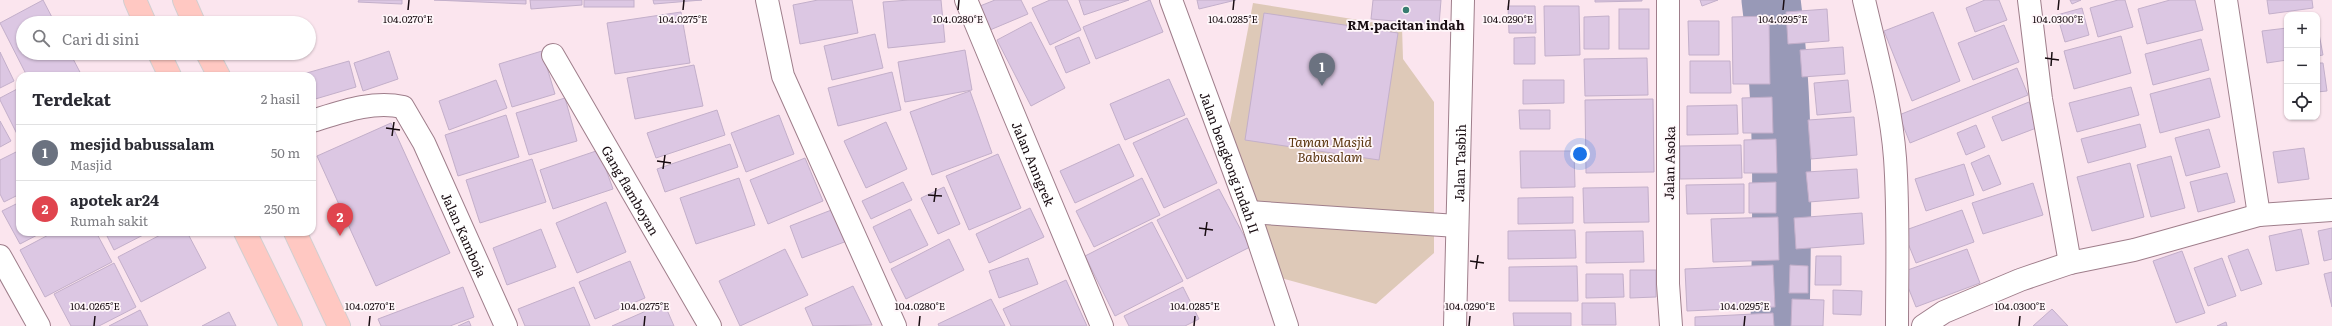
<!DOCTYPE html>
<html lang="id">
<meta charset="utf-8">
<style>
:root{--surface:#fff;--page:#f2f2f3;--text:#2b2b33;--muted:#7c7c81;--line:#e1e1e2;--accent:#377c70}
body{margin:0;font-family:Literata,serif;background:var(--page);color:var(--text)}
.controls{position:absolute;right:12px;top:12px;display:grid;overflow:hidden;border-radius:8px;box-shadow:0 1px 3px #0004}
.controls button{width:36px;height:36px;display:grid;place-items:center;padding:0;border:0;border-bottom:1px solid var(--line);background:var(--surface);color:var(--text);font:20px sans-serif}
.you{position:absolute;left:1580px;top:154px;width:14px;height:14px;margin:-10px;border:3px solid #fff;border-radius:50%;background:#1a73e8;box-shadow:0 0 0 6px #1a73e833}
.badge{display:grid;place-items:center;width:26px;height:26px;border-radius:50%;background:var(--accent);color:#fff;font-size:13px;font-weight:700}
.pin{position:absolute;translate:-50% -33px;filter:drop-shadow(0 1px 2px #0008)}
.pin::after{content:'';position:absolute;top:21px;width:14px;height:12px;background:inherit;clip-path:polygon(0 0,100% 0,50% 100%)}
.list{margin:0;padding:0;list-style:none}
h2{display:flex;justify-content:space-between;align-items:center;height:52px;margin:0;padding:0 16px;font-size:17px}
h2 small{font-size:13px;font-weight:400;color:var(--muted)}
.list li{display:grid;grid-template-columns:26px 1fr auto;gap:12px;align-items:center;box-sizing:border-box;height:56px;padding:0 16px;border-top:1px solid var(--line)}
.list b{display:block;font-size:15px;white-space:nowrap}
.list p{margin:0;font-size:13px;white-space:nowrap;color:var(--muted)}
.list em{font-size:13px;font-style:normal;color:var(--muted)}
.icon{flex:none;width:22px;height:22px;fill:none;stroke:currentColor;stroke-width:2;stroke-linecap:round;stroke-linejoin:round}
.map{position:relative;flex:none;width:2332px;height:326px;overflow:hidden}
.search{position:absolute;background:var(--surface);box-shadow:0 1px 3px #0004;left:16px;top:16px;width:300px;height:44px;display:flex;align-items:center;gap:10px;box-sizing:border-box;padding:0 14px;border-radius:22px;color:var(--muted);font-size:15px}
.panel{position:absolute;background:var(--surface);box-shadow:0 1px 3px #0004;left:16px;top:72px;width:300px;height:164px;border-radius:12px}
.map>svg:first-child{display:block}
.green{fill:#dec9b8}
.lines{fill:none;stroke-linecap:round;stroke-linejoin:round}
.river{stroke:#9899b7;stroke-width:59}
.building{fill:#dcc7e3;stroke:#c3afca}
.minor-casing{stroke:#9f7e8b;stroke-width:24}
.major-casing{stroke:#d1cfd0;stroke-width:24}
.minor{stroke:#fff;stroke-width:22}
.major{stroke:#ffc8c2;stroke-width:22}
.ticks{fill:none;stroke:#190d12;stroke-width:1.5}
.poi-dot{fill:#377c70;stroke:#fff7fa;stroke-width:1.5}
.labels{text-anchor:middle;dominant-baseline:central;stroke-width:3.5;stroke-linejoin:round;paint-order:stroke}
.poi-label{font-size:13px;font-weight:bold;fill:#190d12;stroke:#fff7fa}
.park-label{font-size:13px;font-style:italic;fill:#59340e;stroke:#fff7fa}
.street-label{font-size:13px;fill:#190d12;stroke:#fff7fa}
.ticks-label{font-size:10px;text-anchor:middle;fill:#190d12;stroke:#fff7fa;stroke-width:3.5;stroke-linejoin:round;paint-order:stroke}
</style>
<div class="map">
<svg width="2332" height="326" viewBox="0 0 2332 326">
<rect width="100%" height="100%" fill="#fbe5ee"/>
<path class="green" d="M1253,3l149,24 1,32 31,43v151l-58,51 -106,-29 -47,-116z"/>
<g class="lines">
<path class="river" d="M1771,0c14,108 11,217 9,326"/>
</g>
<g class="building">
<path d="M43,0l12,23h-32v30h47l12,23h-55l-27,-53z"/>
<path d="M359,0h43v4l-44,-2z"/>
<path d="M434,0h92v4z"/>
<path d="M530,0h52v5l-51,4z"/>
<rect x="584" y="0" width="50" height="7"/>
<path d="M653,0h49l-48,4z"/>
<path d="M818,0h34l6,33 -58,11 -7,-39z"/>
<path d="M909,0h32l4,42 -57,6 -5,-46z"/>
<path d="M995,0h26l7,14 -38,16 -10,-24z"/>
<path d="M1050,0h17l14,30 -31,15 -18,-37z"/>
<path d="M1079,0h50l-45,15z"/>
<path d="M1150,0l13,32 -67,27 -13,-32z"/>
<path d="M1197,0h39l-37,9z"/>
<path d="M1373,0h68l-2,25 -68,-6z"/>
<path d="M1595,0h47v1l-47,1z"/>
<path d="M1700,0h18l-16,6z"/>
<path d="M1985,0h14l8,20 -32,12 -9,-24z"/>
<path d="M2070,0h11l-9,4z"/>
<path d="M2118,0h7l8,27 -35,10 -8,-29z"/>
<path d="M2170,0h25l8,30 -56,14 -9,-35z"/>
<path d="M2267,0h45l1,8 -44,6z"/>
<path d="M1508,6h27l1,27h-27z"/>
<path d="M1544,6h35l1,49 -35,1z"/>
<path d="M2082,8l7,27 -24,7 -8,-27z"/>
<rect x="1619" y="9" width="30" height="40"/>
<path d="M1827,9l2,32 -41,3 -2,-32z"/>
<path d="M681,12l9,51 -75,11 -8,-51z"/>
<path d="M1933,12l27,69 -48,20 -28,-70z"/>
<path d="M1264,13l134,20 -19,127 -134,-20z"/>
<path d="M1609,16v33h-25v-32z"/>
<path d="M1769,16l1,68h-37l-1,-67z"/>
<path d="M1688,21h31v34h-30z"/>
<path d="M1031,22l34,66 -34,18 -34,-66z"/>
<path d="M2317,23l6,32 -6,1z"/>
<path d="M2004,25l15,37 -46,18 -15,-37z"/>
<path d="M2287,28v32l-20,3 -5,-32z"/>
<path d="M875,34l8,34 -51,12 -8,-34z"/>
<path d="M2121,36l10,37 -57,16 -10,-38z"/>
<path d="M1079,37l11,26 -24,10 -11,-26z"/>
<path d="M1535,37v27h-21v-26z"/>
<path d="M2201,39l8,31 -56,15 -8,-31z"/>
<path d="M1843,47l2,27 -43,3 -2,-27z"/>
<path d="M965,50l7,40 -67,12 -7,-40z"/>
<path d="M389,51l9,28 -35,12 -9,-28z"/>
<path d="M542,51l13,43 -43,13 -13,-43z"/>
<path d="M0,52l14,29 -14,7z"/>
<path d="M1647,58l1,37 -63,1 -1,-37z"/>
<path d="M349,61l7,26 -44,13v-24h-16z"/>
<path d="M1690,61h40l1,32h-41z"/>
<path d="M2317,63h6l4,28 -10,1z"/>
<path d="M694,65l9,41 -68,13 -8,-41z"/>
<path d="M2017,68l11,27 -118,48 -11,-28z"/>
<path d="M892,72l9,38 -63,16 -10,-38z"/>
<path d="M2210,78l10,39 -60,16 -10,-39z"/>
<path d="M1169,79l16,36 -60,25 -15,-36z"/>
<path d="M496,80l11,28 -58,22 -10,-29z"/>
<path d="M1523,80h41v23l-41,1z"/>
<path d="M1848,80l3,32 -34,3 -3,-32z"/>
<path d="M2131,87l8,28 -62,17 -8,-29z"/>
<path d="M19,88l1,1v51l-20,-40v-2z"/>
<path d="M970,91l22,62 -60,22 -22,-63z"/>
<path d="M1772,97l1,36h-30l-1,-35z"/>
<path d="M565,98l12,43 -48,14 -13,-42z"/>
<path d="M1653,99l1,73 -68,1 -1,-73z"/>
<path d="M2029,102l10,25 -37,14 -10,-24z"/>
<path d="M1737,105l1,29 -51,1v-29z"/>
<path d="M717,110l8,25 -69,23 -9,-25z"/>
<path d="M1519,110h31v19h-30z"/>
<path d="M506,115l13,42 -61,19 -13,-41z"/>
<path d="M779,115l15,39 -48,18 -15,-39z"/>
<path d="M1854,117l3,38 -46,4 -3,-39z"/>
<path d="M1187,118l30,65 -53,25 -31,-65z"/>
<path d="M0,121l11,20 -11,6z"/>
<path d="M886,122l21,47 -41,19 -22,-47z"/>
<path d="M391,123l59,130 -74,33 -59,-130z"/>
<path d="M2140,124l6,23 -58,16 -7,-24z"/>
<path d="M1976,125l9,22 -19,8 -9,-22z"/>
<path d="M2209,129l11,38 -34,9 -11,-38z"/>
<path d="M1776,139l1,34h-33v-33z"/>
<path d="M730,144l8,23 -73,25 -8,-23z"/>
<path d="M1119,144l15,32 -59,27 -15,-32z"/>
<path d="M1741,145l1,33 -62,1v-33z"/>
<path d="M2304,148l5,31 -31,4 -5,-31z"/>
<path d="M20,150v44l-16,8 -4,-8v-34z"/>
<path d="M599,150l14,39 -60,20 -13,-39z"/>
<path d="M1520,151h54l1,36 -54,1z"/>
<path d="M998,154l23,54 -52,22 -23,-54z"/>
<path d="M1989,155l12,29 -18,7 -12,-28z"/>
<path d="M2171,156l14,52 -34,9 -14,-52z"/>
<path d="M805,158l18,43 -55,23 -18,-44z"/>
<path d="M532,159l14,43 -66,21 -14,-43z"/>
<path d="M2130,163l14,54 -52,14 -15,-54z"/>
<path d="M1964,164l10,31 -48,16 -11,-32z"/>
<path d="M1857,169l2,29 -50,4 -3,-30z"/>
<path d="M2227,173l8,29 -37,10 -8,-30z"/>
<path d="M739,178l16,47 -59,19 -16,-46z"/>
<path d="M1142,178l18,37 -66,32 -18,-36z"/>
<path d="M903,182l9,18 -41,19 -9,-18z"/>
<path d="M1776,182v31h-27v-30z"/>
<path d="M2033,183l10,32 -60,19 -11,-31z"/>
<path d="M1744,184v29l-57,1 -1,-29z"/>
<path d="M944,187l16,37 -22,10 -17,-36z"/>
<path d="M1648,187l1,35 -65,1 -1,-35z"/>
<path d="M1219,189l31,58 -63,32 -30,-59z"/>
<path d="M1573,197v26l-55,1v-26z"/>
<path d="M20,202v30h23l-23,12 -18,-33z"/>
<path d="M606,202l20,50 -49,21 -21,-50z"/>
<path d="M1030,208l14,29 -55,26 -13,-29z"/>
<path d="M834,209l13,32 -45,17 -12,-32z"/>
<path d="M910,209l18,36 -38,18 -17,-36z"/>
<path d="M1962,210l12,32 -58,21 -13,-32z"/>
<path d="M1862,213l2,31 -68,5 -2,-31z"/>
<path d="M1778,217l1,43 -66,2 -2,-43z"/>
<path d="M1152,222l31,59 -68,35 -30,-60z"/>
<path d="M2332,228v31l-8,2 -6,-30z"/>
<path d="M541,229l15,38 -49,18 -14,-37z"/>
<path d="M2301,229l8,35 -33,7 -7,-35z"/>
<path d="M1575,230l1,28 -68,1v-28z"/>
<path d="M1643,231l1,31 -58,1v-31z"/>
<path d="M54,232h42l16,30 -67,35 -25,-47z"/>
<path d="M105,232h44l-35,18z"/>
<path d="M166,232h21l19,36 -65,34 -23,-45z"/>
<path d="M949,239l15,31 -58,29 -15,-30z"/>
<path d="M785,249l23,46 -68,31 -21,-45z"/>
<path d="M1967,249l13,34 -64,24 -14,-35z"/>
<path d="M2248,249l14,35 -21,7 -13,-35z"/>
<path d="M2182,251l23,62 -29,10 -23,-62z"/>
<path d="M1816,256h25v29h-26z"/>
<path d="M1028,258l10,26 -39,14 -10,-27z"/>
<path d="M2222,258l14,38 -28,10 -14,-38z"/>
<path d="M630,261l15,37 -50,21 -16,-37z"/>
<path d="M114,263l22,44 -37,19h-28l-17,-32z"/>
<path d="M1773,265l2,42 -88,4 -2,-42z"/>
<path d="M1790,265l18,1v27h-19z"/>
<path d="M1577,266l1,35h-69v-34z"/>
<path d="M1630,270h26v27l-26,1z"/>
<path d="M2332,272v35l-8,-33z"/>
<path d="M1586,274h37l1,23 -38,1z"/>
<path d="M1066,280l21,46h-76l-8,-17z"/>
<path d="M853,286l19,39 -59,1 -8,-18z"/>
<path d="M463,287l11,30 -24,9h-69l-3,-7z"/>
<path d="M574,287l16,39h-65l-7,-17z"/>
<path d="M1183,287l16,32 -14,7h-56l-5,-10z"/>
<path d="M1833,290l29,1 -1,24 -28,-1z"/>
<path d="M991,299l14,27h-66l-1,-2z"/>
<path d="M1792,299l32,1 -1,26h-32z"/>
<path d="M664,303l10,23h-62z"/>
<path d="M1582,303h33l1,22h-34z"/>
<path d="M2052,309l16,17h-35z"/>
<path d="M140,310l8,16h-39z"/>
<path d="M229,312l7,14h-34z"/>
<path d="M1513,313h58v13h-57z"/>
<path d="M1773,313l1,13h-79v-9z"/>
<path d="M469,321l2,5h-13z"/>
<path d="M2226,322l1,4h-10z"/>
</g>
<g class="lines">
<g class="minor-casing">
<g id="minor">
<path d="M767,0l16,76 112,250"/>
<path id="s1" d="M966,0l136,326"/>
<path id="s2" d="M1171,0l78,212 38,114"/>
<path d="M1668,0v284l3,42"/>
<path d="M1864,0c12,52 27,105 31,158 4,56 2,112 2,168"/>
<path d="M2029,0l12,99 29,164"/>
<path d="M2226,0l33,215"/>
<path id="s3" d="M553,55l157,271"/>
<path id="s4" d="M312,121c29,-9 61,-21 91,-14l21,36 82,183"/>
<path d="M1249,212l208,14"/>
<path d="M0,256l39,70"/>
<path id="s5" d="M1455,326l8,-326"/>
<path d="M1923,326l21,-14 76,-32 50,-17 64,-13 125,-35 73,-5"/>
</g>
</g>
<g class="major-casing">
<g id="major">
<path d="M135,0l10,23"/>
<path d="M184,0l10,23"/>
<path d="M159,53l11,23"/>
<path d="M207,53l12,23"/>
<path d="M245,232l46,94"/>
<path d="M295,232l44,94"/>
</g>
</g>
<use href="#minor" class="minor"/>
<use href="#major" class="major"/>
</g>
<path class="ticks" d="M408,10l1,-10M683,10l1,-10M958,10l1,-10M1233,10l1,-10M1508,10l1,-10M1783,10l1,-10M2058,10l1,-10M2045,58l14,2M2051,66l1,-14M386,128l14,2M392,136l2,-14M657,161l14,2M663,169l2,-14M928,195l14,1M934,202l2,-14M1199,228l14,2M1205,236l2,-14M1470,261l14,2M1476,269l2,-14M94,326l1,-10M369,326l1,-10M644,326l1,-10M919,326l1,-10M1194,326l1,-10M1469,326l1,-10M1744,326l1,-10M2019,326l1,-10"/>
<circle class="poi-dot" cx="1406" cy="10" r="4"/>
<g class="labels">
<g class="poi-label">
<text x="1406" y="24">RM.pacitan indah</text>
</g>
<g class="park-label">
<text x="1330" y="141">Taman Masjid<tspan x="1330" dy="15">Babusalam</tspan></text>
</g>
<g class="street-label">
<text stroke="none"><textPath href="#s2" startOffset="173">Jalan bengkong indah II</textPath></text>
<text stroke="none"><textPath href="#s1" startOffset="177">Jalan Anngrek</textPath></text>
<text stroke="none"><textPath href="#s5" startOffset="163">Jalan Tasbih</textPath></text>
<text transform="translate(1669 163) rotate(-89)">Jalan Asoka</text>
<text stroke="none"><textPath href="#s3" startOffset="156">Gang flamboyan</textPath></text>
<text stroke="none"><textPath href="#s4" startOffset="235">Jalan Kamboja</textPath></text>
</g>
</g>
<g class="ticks-label">
<text x="408" y="23">104.0270°E</text>
<text x="683" y="23">104.0275°E</text>
<text x="958" y="23">104.0280°E</text>
<text x="1233" y="23">104.0285°E</text>
<text x="1508" y="23">104.0290°E</text>
<text x="1783" y="23">104.0295°E</text>
<text x="2058" y="23">104.0300°E</text>
<text x="95" y="310">104.0265°E</text>
<text x="370" y="310">104.0270°E</text>
<text x="645" y="310">104.0275°E</text>
<text x="920" y="310">104.0280°E</text>
<text x="1195" y="310">104.0285°E</text>
<text x="1470" y="310">104.0290°E</text>
<text x="1745" y="310">104.0295°E</text>
<text x="2020" y="310">104.0300°E</text>
</g>
</svg>
<div class="controls">
<button>+</button>
<button>−</button>
<button><svg class="icon" aria-label="locate" viewBox="0 0 24 24"><circle cx="12" cy="12" r="6"/><path d="M12 2v4M12 18v4M2 12h4M18 12h4"/></svg></button>
</div>
<div class="you"></div>
<div class="pin badge" style="left:1322px;top:86px;background:#6b7280">1</div>
<div class="pin badge" style="left:340px;top:236px;background:#e0444e">2</div>
<div class="search"><svg class="icon" aria-label="search" viewBox="0 0 24 24"><circle cx="10" cy="10" r="6"/><path d="M15 15l6 6"/></svg>Cari di sini</div>
<section class="panel">
<h2>Terdekat<small>2 hasil</small></h2>
<ul class="list">
<li><span class="badge" style="background:#6b7280">1</span><div><b>mesjid babussalam</b><p>Masjid</p></div><em>50 m</em></li>
<li><span class="badge" style="background:#e0444e">2</span><div><b>apotek ar24</b><p>Rumah sakit</p></div><em>250 m</em></li>
</ul>
</section>
</div>
